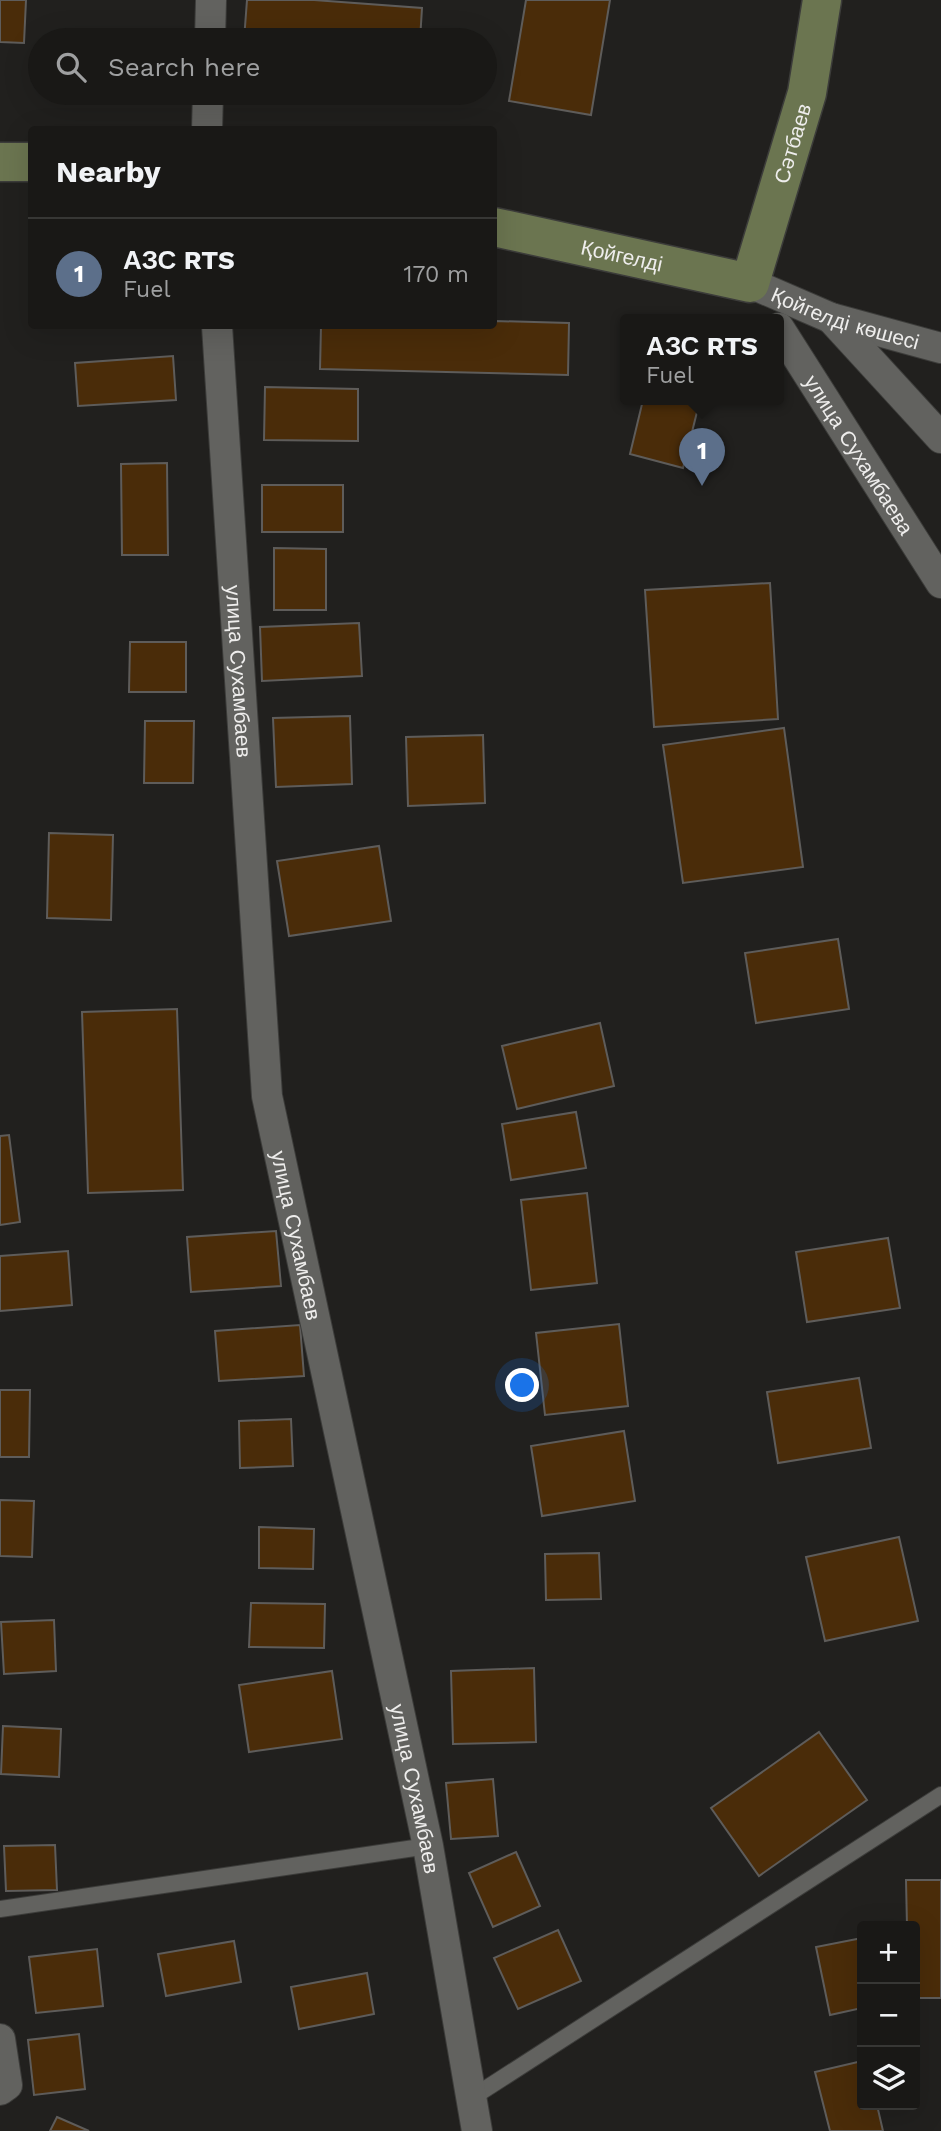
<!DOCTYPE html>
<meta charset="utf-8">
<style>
:root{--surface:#191816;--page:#22211f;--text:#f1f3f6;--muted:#9fa0a1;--line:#373735;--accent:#c7a6ef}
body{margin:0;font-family:"Work Sans",sans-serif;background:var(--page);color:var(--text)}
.controls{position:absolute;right:21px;bottom:21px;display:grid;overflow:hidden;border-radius:7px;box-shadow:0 7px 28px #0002}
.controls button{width:63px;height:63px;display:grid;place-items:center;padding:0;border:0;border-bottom:2px solid var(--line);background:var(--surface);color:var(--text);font:35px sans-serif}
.you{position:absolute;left:523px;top:1386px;width:24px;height:24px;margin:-18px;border:5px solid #fff;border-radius:50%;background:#1a73e8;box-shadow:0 0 0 10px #1a73e833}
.badge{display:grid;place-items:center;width:46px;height:46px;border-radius:50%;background:var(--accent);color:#fff;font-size:23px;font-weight:700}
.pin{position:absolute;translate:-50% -58px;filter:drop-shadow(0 2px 4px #0008)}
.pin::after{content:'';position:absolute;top:37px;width:24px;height:21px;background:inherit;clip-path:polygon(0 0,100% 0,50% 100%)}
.popup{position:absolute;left:620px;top:314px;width:164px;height:91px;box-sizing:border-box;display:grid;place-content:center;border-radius:7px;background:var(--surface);filter:drop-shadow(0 2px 5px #0005);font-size:23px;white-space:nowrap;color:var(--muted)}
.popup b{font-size:26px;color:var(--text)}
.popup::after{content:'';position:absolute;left:50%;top:100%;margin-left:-14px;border:14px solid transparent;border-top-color:var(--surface)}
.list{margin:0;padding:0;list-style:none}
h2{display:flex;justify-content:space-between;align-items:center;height:91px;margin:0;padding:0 28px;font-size:30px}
h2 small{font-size:23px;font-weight:400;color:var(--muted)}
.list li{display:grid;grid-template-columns:46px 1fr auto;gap:21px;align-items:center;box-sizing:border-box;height:112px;padding:0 28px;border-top:2px solid var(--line)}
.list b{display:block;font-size:26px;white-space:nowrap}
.list p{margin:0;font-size:23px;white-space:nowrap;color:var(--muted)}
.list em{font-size:23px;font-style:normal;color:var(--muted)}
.icon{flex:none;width:38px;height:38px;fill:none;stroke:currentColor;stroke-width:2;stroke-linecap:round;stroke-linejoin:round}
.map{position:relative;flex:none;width:941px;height:2131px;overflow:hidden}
.search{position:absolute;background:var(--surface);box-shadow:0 7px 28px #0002;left:28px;top:28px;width:469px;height:77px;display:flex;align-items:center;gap:18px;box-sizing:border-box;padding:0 24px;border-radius:38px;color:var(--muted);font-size:26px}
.panel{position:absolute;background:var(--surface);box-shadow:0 7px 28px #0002;left:28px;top:126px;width:469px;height:203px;border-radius:7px}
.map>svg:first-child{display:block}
.building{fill:#4a2c09;stroke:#5e5c5a;stroke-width:2}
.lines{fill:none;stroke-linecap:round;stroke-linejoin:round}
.lane-casing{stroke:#3c3c3a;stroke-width:18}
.street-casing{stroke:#3c3c3a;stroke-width:32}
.secondary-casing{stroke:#3c3c3a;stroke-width:41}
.lane{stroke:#62625f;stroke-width:16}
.street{stroke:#62625f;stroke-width:30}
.secondary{stroke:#6b7550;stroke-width:38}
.labels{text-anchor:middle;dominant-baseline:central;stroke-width:6;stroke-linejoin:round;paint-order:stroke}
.street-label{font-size:21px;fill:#eeedec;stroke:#21201e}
</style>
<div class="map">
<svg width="941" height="2131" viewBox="0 0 941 2131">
<rect width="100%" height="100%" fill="#21201e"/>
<g class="building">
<path d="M0,0h26l-2,43 -24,-1z"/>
<path d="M247,0h67l108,8 -2,32h-176z"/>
<path d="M526,0h84l-19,115 -82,-14z"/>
<path d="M494,321l75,2 -1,52 -248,-6 1,-43h173z"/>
<path d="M173,356l3,44 -98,6 -3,-43z"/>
<path d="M265,387l93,2v52l-94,-1z"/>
<path d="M643,400h57l-17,68 -53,-14z"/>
<path d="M167,463l1,92h-46l-1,-91z"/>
<rect x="262" y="485" width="81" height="47"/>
<path d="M274,548l52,1v61h-52z"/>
<path d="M770,583l8,136 -124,8 -9,-137z"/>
<path d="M359,623l3,53 -100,5 -2,-54z"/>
<path d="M130,642h56v50h-57z"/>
<path d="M350,716l2,68 -76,3 -3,-69z"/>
<path d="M145,721h49l-1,62h-49z"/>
<path d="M784,728l19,139 -120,16 -20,-138z"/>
<path d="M483,735l2,68 -77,3 -2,-69z"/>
<path d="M49,833l64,2 -2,85 -64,-2z"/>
<path d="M379,846l12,75 -102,15 -12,-75z"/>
<path d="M838,939l11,70 -93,14 -11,-70z"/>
<path d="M177,1009l6,181 -95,3 -6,-181z"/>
<path d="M600,1023l14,63 -97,23 -15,-63z"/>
<path d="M576,1112l10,56 -75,12 -9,-56z"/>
<path d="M9,1135l11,87 -20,3v-89z"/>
<path d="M587,1193l10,90 -66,7 -10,-90z"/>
<path d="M276,1231l5,55 -90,6 -4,-55z"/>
<path d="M888,1238l12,70 -93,14 -11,-70z"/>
<path d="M68,1251l4,54 -72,6v-55z"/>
<path d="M619,1324l9,82 -83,9 -9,-82z"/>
<path d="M300,1325l4,51 -85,5 -4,-50z"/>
<path d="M859,1378l12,70 -93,15 -11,-71z"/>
<path d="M0,1390h30l-1,67h-29z"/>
<path d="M291,1419l2,47 -53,2 -1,-47z"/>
<path d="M624,1431l11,70 -93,15 -11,-70z"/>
<path d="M0,1500l34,1 -2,56 -32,-1z"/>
<path d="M259,1527l55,2 -1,40 -54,-1z"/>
<path d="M899,1537l19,84 -93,20 -19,-84z"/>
<path d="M599,1553l2,46 -55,1 -1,-46z"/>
<path d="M251,1603l74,1 -1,44 -75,-1z"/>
<path d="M54,1620l2,51 -52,3 -3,-52z"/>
<path d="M534,1668l2,74 -83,2 -2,-73z"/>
<path d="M332,1671l10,68 -93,13 -10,-67z"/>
<path d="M3,1726l58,3 -2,48 -58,-3z"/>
<path d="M819,1732l48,68 -108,76 -48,-68z"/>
<path d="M493,1779l5,57 -47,3 -5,-56z"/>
<path d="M55,1845l2,45 -51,1 -2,-45z"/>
<path d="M516,1852l24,54 -47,21 -24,-54z"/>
<path d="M906,1880h35v118h-26v-72h-8z"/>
<path d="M558,1930l23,51 -63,28 -24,-51z"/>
<path d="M862,1938v70l-32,7 -14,-68z"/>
<path d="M234,1941l7,41 -75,14 -8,-42z"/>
<path d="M97,1949l6,57 -67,7 -7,-56z"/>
<path d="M367,1973l7,41 -75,15 -8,-42z"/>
<path d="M79,2034l6,55 -51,6 -6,-55z"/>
<path d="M862,2061v44h15l6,26h-53l-15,-59z"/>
<path d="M57,2117l32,14h-39z"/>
</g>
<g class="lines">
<g class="lane-casing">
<g id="lane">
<path d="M0,1909l428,-63"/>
<path d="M473,2097l468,-302"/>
</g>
</g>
<g class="street-casing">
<g id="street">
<path d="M210,40l1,-40"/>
<path d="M207,130l1,-37"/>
<path id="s1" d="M750,283l81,35 110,30"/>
<path d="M831,318l110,120"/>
<path id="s2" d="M217,326l50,770 161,750 49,285"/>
<path id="s3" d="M779,328l162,255"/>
<path d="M0,2039l7,46 -7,5"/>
</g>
</g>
<g class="secondary-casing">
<g id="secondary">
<path d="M0,162h32"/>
<path id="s4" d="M494,227l256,56 57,-190 15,-93"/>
</g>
</g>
<use href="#lane" class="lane"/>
<use href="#street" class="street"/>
<use href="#secondary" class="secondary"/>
</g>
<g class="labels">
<g class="street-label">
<text stroke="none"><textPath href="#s4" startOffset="408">Сәтбаев</textPath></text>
<text stroke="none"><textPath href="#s4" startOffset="131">Қойгелді</textPath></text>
<text stroke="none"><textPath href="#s1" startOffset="102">Қойгелді көшесі</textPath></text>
<text stroke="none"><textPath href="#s3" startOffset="150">улица Сухамбаева</textPath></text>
<text stroke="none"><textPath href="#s2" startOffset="346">улица Сухамбаев</textPath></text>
<text stroke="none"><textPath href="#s2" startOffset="914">улица Сухамбаев</textPath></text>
<text stroke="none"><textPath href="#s2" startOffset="1480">улица Сухамбаев</textPath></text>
</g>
</g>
</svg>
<div class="controls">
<button>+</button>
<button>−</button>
<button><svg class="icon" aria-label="layers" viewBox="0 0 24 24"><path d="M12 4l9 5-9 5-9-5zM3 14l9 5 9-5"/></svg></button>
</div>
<div class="you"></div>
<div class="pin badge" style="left:702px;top:486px;background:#5c6f8a">1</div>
<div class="popup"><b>АЗС RTS</b>Fuel</div>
<div class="search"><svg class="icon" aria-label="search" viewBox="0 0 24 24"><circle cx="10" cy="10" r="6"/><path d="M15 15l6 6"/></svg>Search here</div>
<section class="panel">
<h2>Nearby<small></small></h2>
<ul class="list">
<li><span class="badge" style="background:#5c6f8a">1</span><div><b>АЗС RTS</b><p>Fuel</p></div><em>170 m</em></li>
</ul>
</section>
</div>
